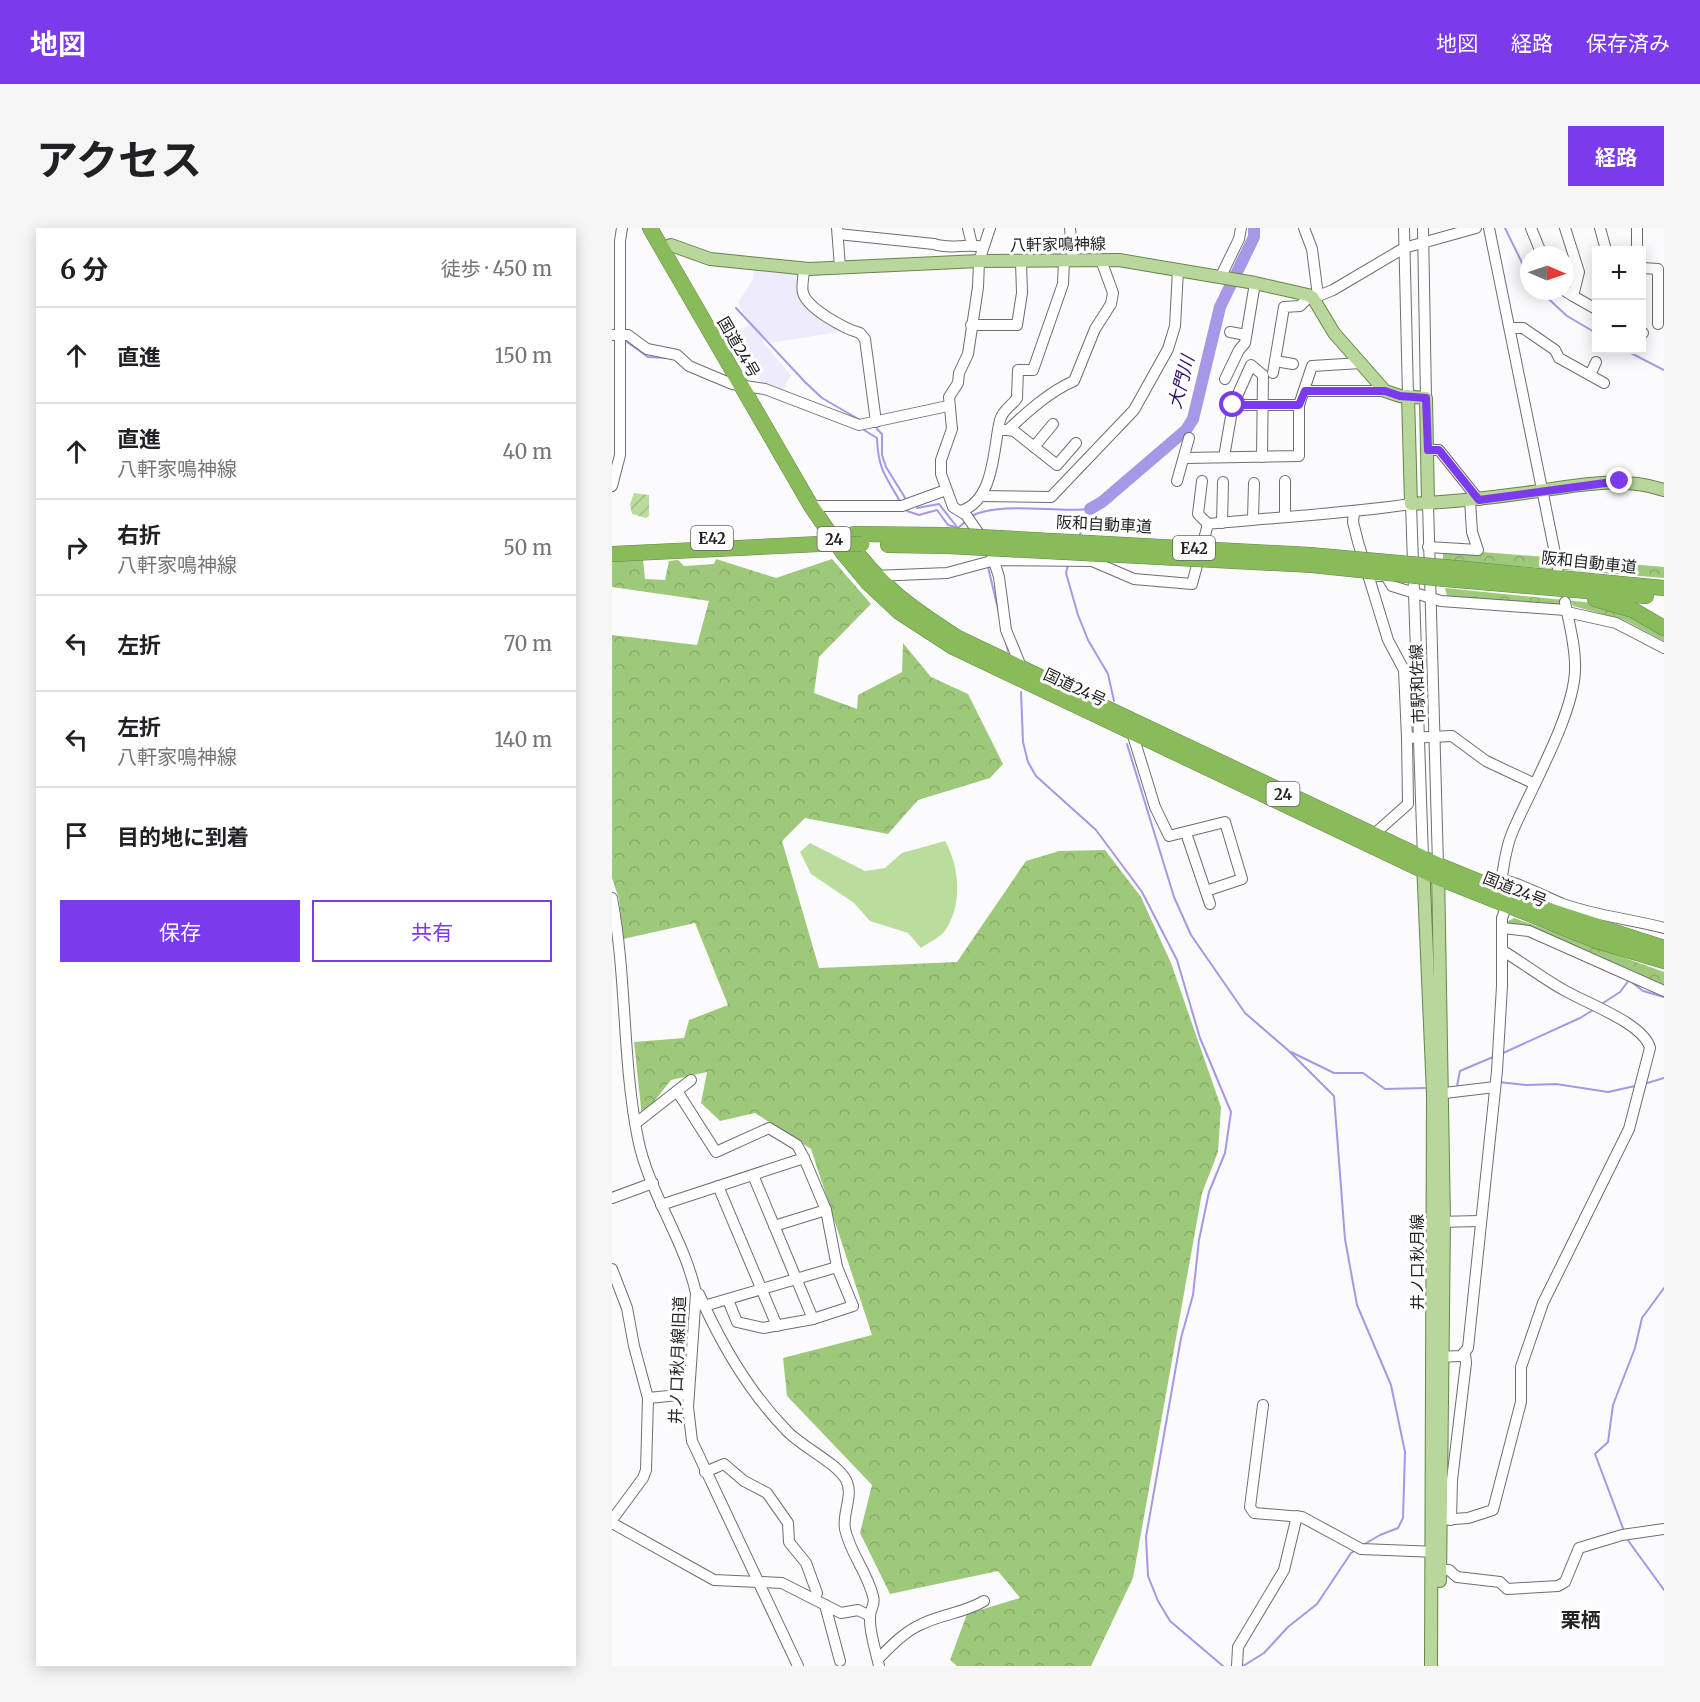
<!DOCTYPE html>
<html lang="ja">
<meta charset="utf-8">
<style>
:root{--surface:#fff;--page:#f6f6f6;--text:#202124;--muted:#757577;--line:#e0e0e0;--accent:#7c3aed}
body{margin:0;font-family:Merriweather,"Noto Sans JP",serif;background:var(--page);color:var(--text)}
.controls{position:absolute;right:18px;top:18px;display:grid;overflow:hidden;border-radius:0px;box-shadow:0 3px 15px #0003}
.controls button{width:54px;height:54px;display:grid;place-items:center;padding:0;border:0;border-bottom:2px solid var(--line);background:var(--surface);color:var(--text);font:30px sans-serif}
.compass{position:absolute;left:908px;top:18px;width:54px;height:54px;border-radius:50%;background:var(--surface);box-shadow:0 3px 15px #0003;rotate:92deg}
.stop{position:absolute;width:18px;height:18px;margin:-14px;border:4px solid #7c3aed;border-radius:50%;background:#fff}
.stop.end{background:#7c3aed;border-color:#fff;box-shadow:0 2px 6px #0008}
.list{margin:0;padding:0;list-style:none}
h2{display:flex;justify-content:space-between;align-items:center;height:78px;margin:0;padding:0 24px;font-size:26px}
h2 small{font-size:20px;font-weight:400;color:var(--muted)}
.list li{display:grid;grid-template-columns:39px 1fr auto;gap:18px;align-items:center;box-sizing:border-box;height:96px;padding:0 24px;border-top:2px solid var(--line)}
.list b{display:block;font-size:22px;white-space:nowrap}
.list p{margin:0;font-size:20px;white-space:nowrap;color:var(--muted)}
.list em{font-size:20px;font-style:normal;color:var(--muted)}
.actions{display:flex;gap:12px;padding:18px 24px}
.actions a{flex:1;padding:14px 0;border:2px solid var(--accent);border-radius:0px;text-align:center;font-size:21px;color:var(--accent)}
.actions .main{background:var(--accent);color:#fff}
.icon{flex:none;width:33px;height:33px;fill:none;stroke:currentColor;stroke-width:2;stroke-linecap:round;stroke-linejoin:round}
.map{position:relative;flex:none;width:1052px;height:1438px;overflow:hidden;border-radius:0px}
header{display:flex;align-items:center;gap:36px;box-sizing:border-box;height:84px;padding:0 30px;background:var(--accent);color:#fff}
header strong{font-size:28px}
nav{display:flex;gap:33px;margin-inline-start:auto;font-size:21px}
.intro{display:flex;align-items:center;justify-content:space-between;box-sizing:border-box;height:144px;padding:0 36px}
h1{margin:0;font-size:42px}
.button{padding:15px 27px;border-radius:0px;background:var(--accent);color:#fff;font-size:21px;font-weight:700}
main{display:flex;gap:36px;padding:0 36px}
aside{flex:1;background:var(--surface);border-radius:0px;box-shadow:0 3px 15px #0003}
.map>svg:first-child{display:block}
.built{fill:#eeecfc}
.grass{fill:#badd9d}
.forest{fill:url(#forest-crowns)}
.garden{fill:url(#garden-furrows)}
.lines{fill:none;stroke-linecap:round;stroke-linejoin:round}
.stream{stroke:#a697e7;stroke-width:2}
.river{stroke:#a697e7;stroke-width:12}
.minor-casing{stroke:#6e6d75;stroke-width:12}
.major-casing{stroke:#668648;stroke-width:14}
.highway-casing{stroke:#668648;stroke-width:16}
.minor{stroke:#fff;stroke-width:10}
.major{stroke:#b9d69c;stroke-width:12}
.highway{stroke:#8abb5a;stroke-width:15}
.highway-bridge-casing{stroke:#668648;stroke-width:16;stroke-linecap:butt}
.highway-bridge{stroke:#8abb5a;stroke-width:15}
.route{stroke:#7c3aed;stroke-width:8}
.labels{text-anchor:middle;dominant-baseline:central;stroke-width:6;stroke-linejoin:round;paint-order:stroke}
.shield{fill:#fff;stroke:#656567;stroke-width:1.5}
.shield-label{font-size:15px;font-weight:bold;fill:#232326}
.street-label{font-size:16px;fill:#232326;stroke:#fff}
.water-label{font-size:18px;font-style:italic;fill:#310c6b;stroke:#fff}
.quarter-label{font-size:20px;font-weight:bold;fill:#232326;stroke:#fff}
</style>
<header>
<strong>地図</strong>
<nav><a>地図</a><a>経路</a><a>保存済み</a></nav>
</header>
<div class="intro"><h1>アクセス</h1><a class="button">経路</a></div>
<main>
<aside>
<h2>6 分<small>徒歩 · 450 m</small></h2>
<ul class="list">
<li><svg class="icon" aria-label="ahead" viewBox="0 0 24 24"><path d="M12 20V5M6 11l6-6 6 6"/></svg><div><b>直進</b></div><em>150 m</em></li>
<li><svg class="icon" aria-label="ahead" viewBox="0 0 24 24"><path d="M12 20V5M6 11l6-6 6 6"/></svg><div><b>直進</b><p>八軒家鳴神線</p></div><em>40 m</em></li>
<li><svg class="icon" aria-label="right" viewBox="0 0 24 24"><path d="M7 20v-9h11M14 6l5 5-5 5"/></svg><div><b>右折</b><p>八軒家鳴神線</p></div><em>50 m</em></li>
<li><svg class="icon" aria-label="left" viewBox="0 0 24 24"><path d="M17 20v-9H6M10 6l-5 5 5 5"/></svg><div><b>左折</b></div><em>70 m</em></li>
<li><svg class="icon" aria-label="left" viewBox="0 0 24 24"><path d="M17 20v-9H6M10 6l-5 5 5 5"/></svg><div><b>左折</b><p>八軒家鳴神線</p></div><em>140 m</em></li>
<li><svg class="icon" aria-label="arrive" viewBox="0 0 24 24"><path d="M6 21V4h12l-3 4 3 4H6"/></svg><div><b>目的地に到着</b></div></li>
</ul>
<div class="actions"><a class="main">保存</a><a>共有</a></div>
</aside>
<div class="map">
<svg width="1052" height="1438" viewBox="0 0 1052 1438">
<defs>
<pattern id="forest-crowns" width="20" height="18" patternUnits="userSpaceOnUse" patternTransform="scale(1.5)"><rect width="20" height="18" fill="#9fc97a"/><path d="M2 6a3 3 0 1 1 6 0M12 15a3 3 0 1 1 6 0" fill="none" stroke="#89ac69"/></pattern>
<pattern id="garden-furrows" width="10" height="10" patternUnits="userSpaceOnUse" patternTransform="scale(1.5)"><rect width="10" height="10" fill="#badd9d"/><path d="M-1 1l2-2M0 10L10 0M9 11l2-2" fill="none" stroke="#a0bd87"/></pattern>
</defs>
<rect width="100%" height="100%" fill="#fbfbfe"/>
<path class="built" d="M142,39l47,4 -2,23 46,37 -74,12 -6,-5 -4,2 30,35 -9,16 -21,-8 -27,-49 18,-10 -12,-16 -1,-7 14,-22z"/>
<path class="grass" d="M333,613c15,26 18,66 -1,91 -5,6 -16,11 -23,16l-13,-15 -38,-12 -16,-18 -43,-29 -11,-22 10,-9 55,28 20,-3 17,-15z"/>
<g class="forest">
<path d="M831,324h39l64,5 8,10 7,-9 103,9v11l-221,-18z"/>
<path d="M31,331l2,20 20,1 4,-19 9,-1 6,6 30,-2 2,-5 60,19 56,-19 39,45 -52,53 -5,36 43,16 1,-14 44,-23 1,-29 28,34 37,17 35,70 -13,14 -72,22 -30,34 -83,-16 -23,23 37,127 138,-6 69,-101 33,-10 46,-1 36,47 30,66 50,144 -3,45 -16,41 -69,385 -42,88h-134l-7,-6 17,-46 53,-16 -22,-27 -108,23 -30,-61 12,-48 -85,-89 -4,-38 89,-23 -61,-186 -56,-36 -35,8 -19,-18 6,-31 -36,8 -29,37 -8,-75 50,-4 5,-18 39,-15 -33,-82 -72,16 -4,-40 -7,-21v-243l85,10 12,-44 -97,-14v-26z"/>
<path d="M833,360l149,15 20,5 50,24v9l-40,-21 -51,-14 -2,-4 -11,-1 -2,5 -111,-10z"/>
<path d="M902,690l150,54v15l-35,-18 -121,-45v-3z"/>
</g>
<path class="garden" d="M22,265l15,2v21l-3,2 -14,-4 -2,-10z"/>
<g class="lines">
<g class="stream">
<path d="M893,0l24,49"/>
<path d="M928,63l27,25 29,17"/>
<path d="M124,80l69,74 17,16 38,22"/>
<path d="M15,114l21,15 20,1"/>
<path d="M1013,122l39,20"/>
<path d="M265,201l5,5v21l4,12 21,34"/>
<path d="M252,202l13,8c1,30 8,38 23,63"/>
<path d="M305,280l22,-4 18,23"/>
<path d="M295,283l12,4 18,-5 11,15 7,2"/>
<path d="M359,288c32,-15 83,-3 119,-7l-11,28"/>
<path d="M346,300l7,-6"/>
<path d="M456,337l-2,8 12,42 10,25 20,34 6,27"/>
<path d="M376,339l20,84"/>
<path d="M409,464l2,50 5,20 8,14 60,54 46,62 35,68 23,78 31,74 -6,41 -16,39 -10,48 -6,55 -12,43 -35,199 2,39 10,25 12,20 53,45"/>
<path d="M515,516l47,153 17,38 54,78 44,38 45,45 11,143 12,66 34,80 14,67 -2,66 -5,10 -18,7 -17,10"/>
<path d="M988,777l20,-13 9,-12 14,11 21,6"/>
<path d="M679,824l43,21h29l22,16 40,-1"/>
<path d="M889,826l79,-36 13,-8"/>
<path d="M886,854l29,3 29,-1 52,8 27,-6"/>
<path d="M1032,856l20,-6"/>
<path d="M845,858l3,-15 33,-14"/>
<path d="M1012,1303l-29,-77 13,-12 5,-37 22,-57 7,-30 22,-30"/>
<path d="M1015,1311l37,51"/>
<path d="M631,1438l21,-13 24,-26 29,-23 34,-51 5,-3"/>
</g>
<path class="river" d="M478,281l12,-7 84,-72 7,-11 27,-112 34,-70v-9"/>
<g class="minor-casing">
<g id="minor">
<path d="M225,0l3,39"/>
<path d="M356,0l4,17"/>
<path d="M458,0l3,32"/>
<path d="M692,0l8,21 6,47"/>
<path d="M792,0l4,168"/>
<path d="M811,0l3,170"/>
<path d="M877,0l69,340"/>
<path d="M919,0l11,27"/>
<path d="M988,0l6,22"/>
<path d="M226,6l96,10c17,6 31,-1 49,3"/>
<path d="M1025,22v-22"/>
<path d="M1030,40l16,1v55"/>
<path d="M192,41c0,7 -3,17 -1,24 5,16 42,36 57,40l5,6 11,83"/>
<path d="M609,48l18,-37 2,-11"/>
<path d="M953,63l8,5 6,-24 -14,-44"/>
<path d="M961,68l23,13"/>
<path d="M701,70l20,-8 71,-42 72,-20"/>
<path d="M359,97h46l5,-32 -1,-31"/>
<path d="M898,100h13l32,22 4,8 45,25"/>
<path d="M618,104l16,3"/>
<path d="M1030,104l1,1"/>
<path d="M0,107h16l19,14 30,6 12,11 43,18 33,5 94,36 89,-19"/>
<path d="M663,133l18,3"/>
<path d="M661,145l11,-66 16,-1 10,-10"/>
<path d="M978,147l6,-13"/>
<path d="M613,151l14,-29 6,-7 10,-60"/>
<path d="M693,163h80"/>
<path d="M621,177h66l13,-39 49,-3"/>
<path d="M387,202h9c18,-17 42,-39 66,-49l21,-52 16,-25 2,-11 -12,-33"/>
<path d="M396,202l6,1 43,34 19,-22"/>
<path d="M422,219l19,-23"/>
<path d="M816,222h11l40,50"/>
<path d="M612,229l9,-52 18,-40 12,10 -1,82"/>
<path d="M572,230l115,-2v-51"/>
<path d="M565,253l12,-43"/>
<path d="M590,253l-4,33 10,10"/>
<path d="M0,258l8,-31v-214l2,-13"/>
<path d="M369,268l70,1 83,-87 34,-61 7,-23 3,-56"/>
<path d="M816,275l10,362"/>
<path d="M199,278h91l44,-16"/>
<path d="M349,283c34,-11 32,-63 39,-91 3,-11 12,-14 17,-22l1,-28h15l30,-86 1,-24"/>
<path d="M742,285l-1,9 5,20 30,98 16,30 3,68 45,-2 34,25 49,23"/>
<path d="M673,288v-35"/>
<path d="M641,291l1,-36"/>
<path d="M610,295l1,-41"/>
<path d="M372,313l-18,-26 -13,-8 -12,-33v-14l11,-31 -3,-32 9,-14 1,-10 9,-19 10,-67 1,-26 11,-33"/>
<path d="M816,319l50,3 -6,-18 -2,-32"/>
<path d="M380,327l7,22 7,53 16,39"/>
<path d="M262,348l73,-3 48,-13 97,1 42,18 58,5 16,-60c68,-7 136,-10 203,-20l12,354"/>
<path d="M765,348h9l6,10 49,15 125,9"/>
<path d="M955,384l49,11 48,25"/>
<path d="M519,501l24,78 14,29 56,-14 17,57 -36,12"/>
<path d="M574,605l24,71"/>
<path d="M760,608l36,-32 -1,-66"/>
<path d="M890,652c22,4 40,16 61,24 33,12 68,15 101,24"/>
<path d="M887,663c5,-20 5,-39 13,-58 18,-43 62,-118 63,-163 1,-23 -6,-46 -10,-68"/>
<path d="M0,670c15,80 10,162 26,241 11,54 46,100 58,154l-8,114 4,34 106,225"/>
<path d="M891,700l26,3 135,60"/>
<path d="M65,863l39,61 53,-24 28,17 7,13"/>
<path d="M824,866l59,-7"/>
<path d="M24,895l55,-43"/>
<path d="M141,947l60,144"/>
<path d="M106,958l59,140"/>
<path d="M0,970l41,-15"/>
<path d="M49,977l143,-47 22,52 11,57 16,39 -40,13 -50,9 -26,-6 -9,-22"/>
<path d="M825,994l43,-1"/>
<path d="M162,998l52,-16"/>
<path d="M0,1041l15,39 7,38 14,52 -2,72 -3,8 -31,42"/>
<path d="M87,1066c22,50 49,97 88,137 15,16 50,32 59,49 8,15 -4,33 -1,49 5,24 22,43 28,67 3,9 -3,12 -3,21 -1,15 6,34 9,49"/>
<path d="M92,1078l133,-39"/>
<path d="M823,1129l26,-1 7,-8 29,-277 5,-85v-68l5,-13"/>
<path d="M36,1170l41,-4"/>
<path d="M651,1177l-13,102 4,6 48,4 59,32 77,3"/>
<path d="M93,1244l19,-8 20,17 23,12 21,30 1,19 17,21 11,30 -3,6"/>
<path d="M828,1292l28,-2 25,-8 28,-108v-35l22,-64 86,-174 21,-81c-6,-25 -67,-46 -88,-59 -21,-12 -39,-26 -59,-38"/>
<path d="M839,1292l1,-40 14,-117 -1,-10"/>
<path d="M0,1295l102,57 68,3 59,30 17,-3 12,6"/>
<path d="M822,1341l15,1 8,7 43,5 7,7 51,-3 7,-4 14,-34 43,-13 42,-6"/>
<path d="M213,1377l15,56"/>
<path d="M266,1431c13,-13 27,-28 44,-35 20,-10 42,-11 62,-23"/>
<path d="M625,1438l1,-19 46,-77 13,-54"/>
</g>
</g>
<g class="major-casing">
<g id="major">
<path d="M50,21l9,-4 39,14 99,10 170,-8 140,-1 136,23 53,12 5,3 21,35 51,58 15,5 26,2 2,105"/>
<path d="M796,168l3,108c36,-2 71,-5 106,-10 50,-6 98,-20 147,-4"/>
<path d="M811,635l10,231 -2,572"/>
<path d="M826,641l6,353 -4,359"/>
</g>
</g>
<g class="highway-casing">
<g id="highway">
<path d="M38,0l161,278 32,47 25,30 31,29 54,35 486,231 158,63 67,20"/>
<path d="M242,306l90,1"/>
<path d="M232,308c35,49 64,70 114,102l480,227 115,47 111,36"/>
<path d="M276,317l60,1"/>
<path d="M0,326l207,-10"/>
<path d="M832,339l220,21"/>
<path d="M833,351l201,17"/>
<path d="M983,371l38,11 31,18"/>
</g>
</g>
<use href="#minor" class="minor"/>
<use href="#major" class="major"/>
<use href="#highway" class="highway"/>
<g class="highway-bridge-casing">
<g id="highway-bridge">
<path d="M332,307l366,20 134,12"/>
<path d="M207,316h43"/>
<path d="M336,318l364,19 133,14"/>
</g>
</g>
<use href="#highway-bridge" class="highway-bridge"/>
</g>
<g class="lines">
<path class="route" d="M621,177h66l6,-14h80l15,5 26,2 2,52h11l40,50 141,-19"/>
</g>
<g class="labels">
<g class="shield">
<rect x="79" y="298" width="42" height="24" rx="4.5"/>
<rect x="205.5" y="299" width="33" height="24" rx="4.5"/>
<rect x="561" y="308" width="42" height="24" rx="4.5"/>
<rect x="654.5" y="554" width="33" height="24" rx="4.5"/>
</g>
<g class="shield-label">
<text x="100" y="310">E42</text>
<text x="222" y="311">24</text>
<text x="582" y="320">E42</text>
<text x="671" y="566">24</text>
</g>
<g class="street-label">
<text transform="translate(446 16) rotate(-1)">八軒家鳴神線</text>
<text transform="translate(127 119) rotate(60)">国道24号</text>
<text transform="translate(492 296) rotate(3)">阪和自動車道</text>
<text transform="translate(977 334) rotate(6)">阪和自動車道</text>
<text transform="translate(805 456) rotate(-92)">市駅和佐線</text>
<text transform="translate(463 459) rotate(25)">国道24号</text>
<text transform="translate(903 661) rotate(22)">国道24号</text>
<text transform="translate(805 1034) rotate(-90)">井ノ口秋月線</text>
<text transform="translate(65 1132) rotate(-88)">井ノ口秋月線旧道</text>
</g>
<g class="water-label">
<text transform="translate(569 154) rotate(-75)">大門川</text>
</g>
<g class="quarter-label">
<text x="969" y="1391">栗栖</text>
</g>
</g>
</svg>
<div class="controls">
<button>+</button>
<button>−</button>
</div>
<svg class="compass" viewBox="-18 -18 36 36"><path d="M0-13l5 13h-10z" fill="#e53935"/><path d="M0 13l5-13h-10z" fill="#757577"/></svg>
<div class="stop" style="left:621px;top:177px"></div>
<div class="stop end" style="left:1008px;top:253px"></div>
</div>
</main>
